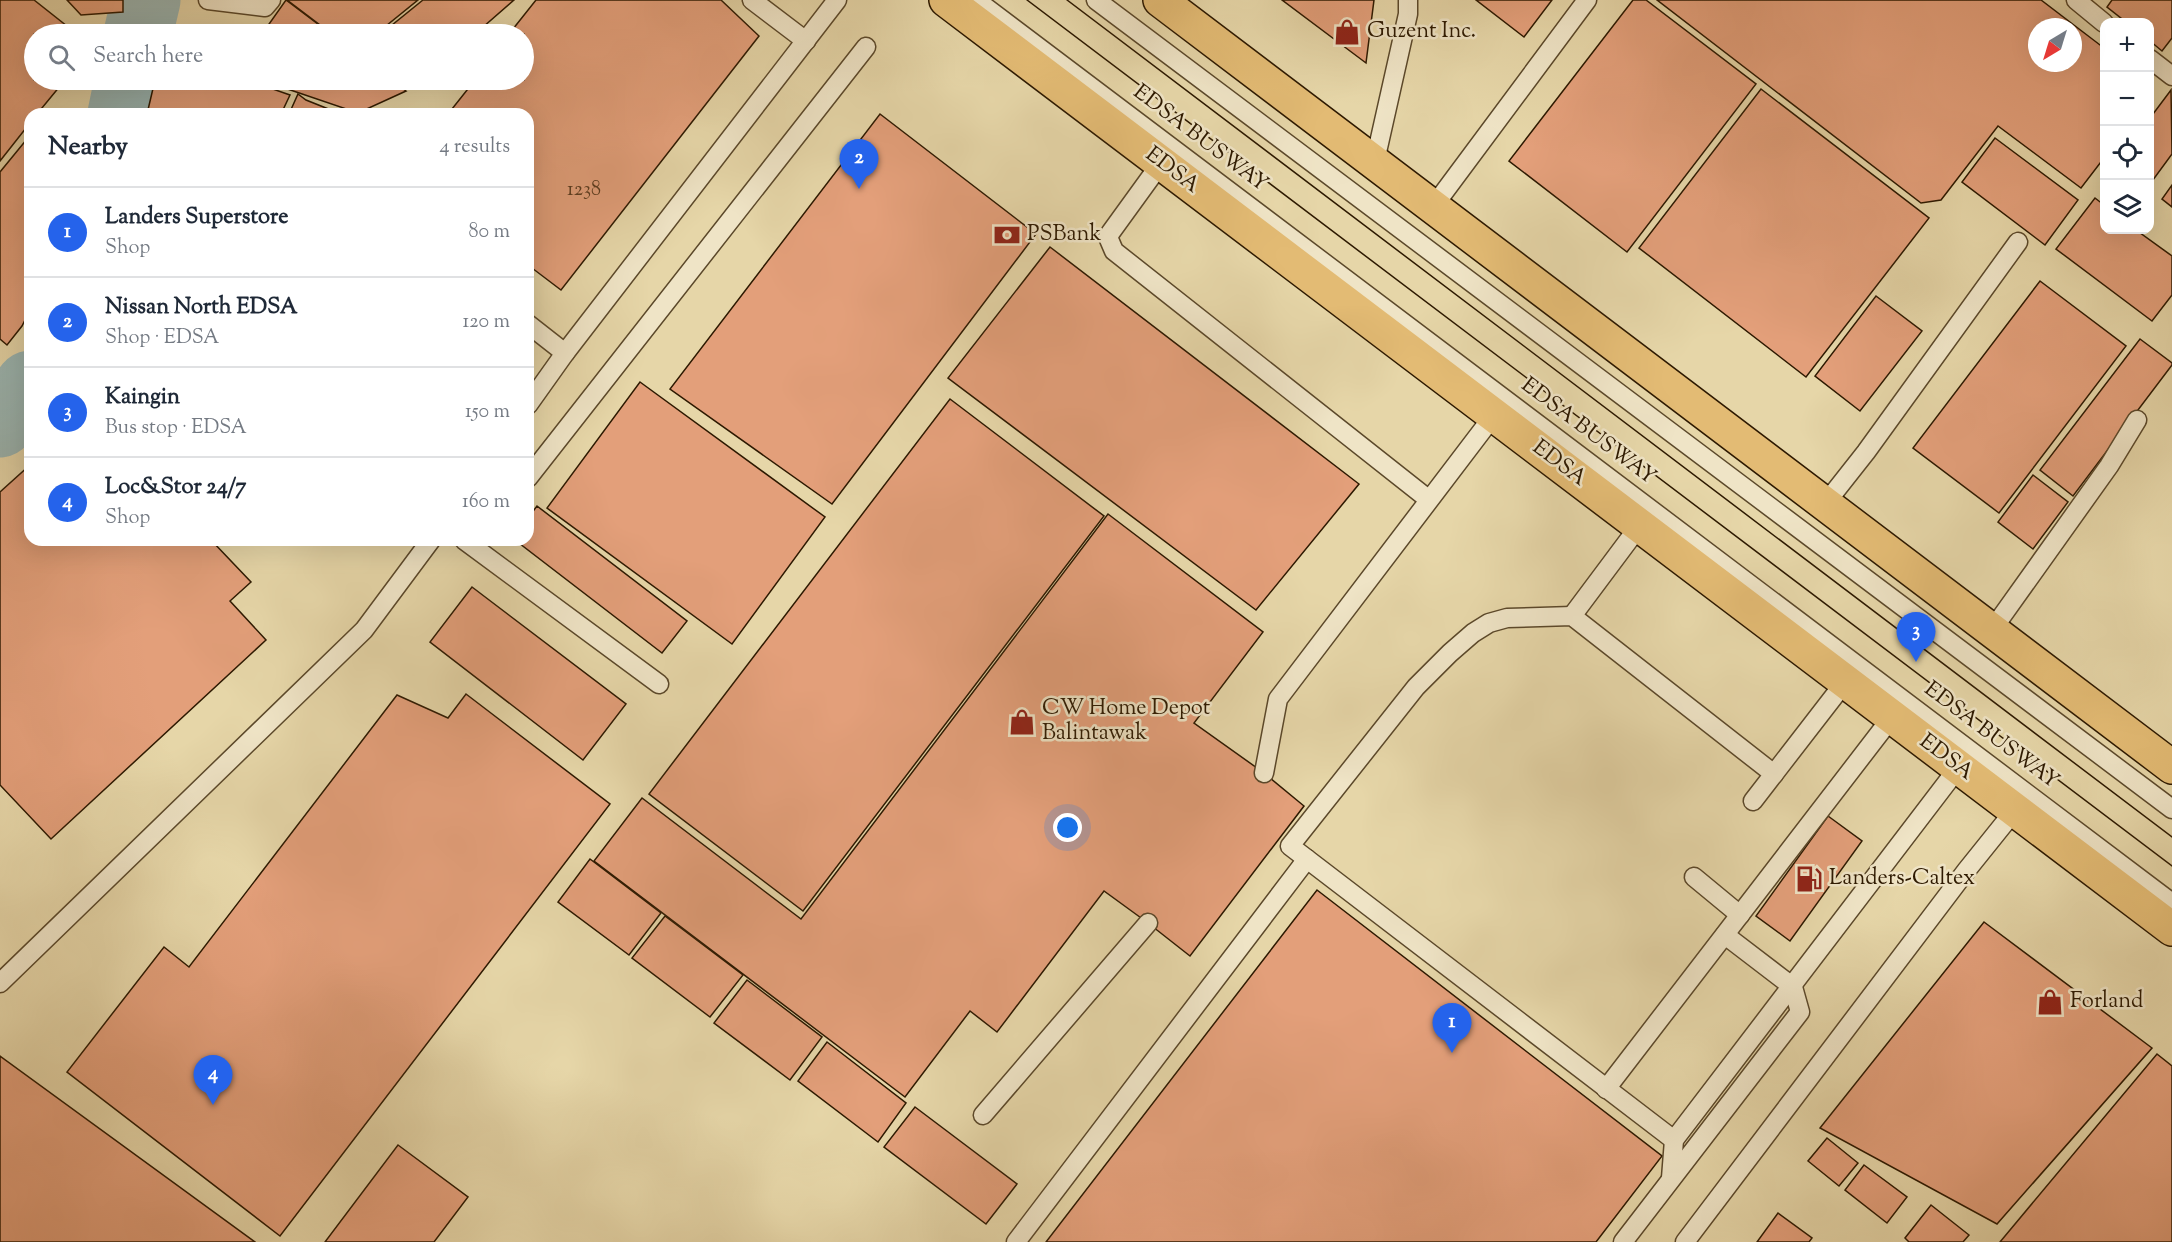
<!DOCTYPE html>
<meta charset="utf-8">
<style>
:root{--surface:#fff;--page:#f2f2f3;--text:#1f2937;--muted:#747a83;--line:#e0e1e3;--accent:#2563eb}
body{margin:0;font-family:"Sorts Mill Goudy",serif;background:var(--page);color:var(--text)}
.controls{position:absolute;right:18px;top:18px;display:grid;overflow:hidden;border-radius:12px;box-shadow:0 6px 24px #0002}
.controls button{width:54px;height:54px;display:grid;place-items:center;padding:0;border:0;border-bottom:2px solid var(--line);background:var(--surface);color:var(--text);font:30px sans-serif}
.compass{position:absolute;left:2028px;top:18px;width:54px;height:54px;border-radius:50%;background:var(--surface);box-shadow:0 6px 24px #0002;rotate:218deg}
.you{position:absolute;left:1068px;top:828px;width:21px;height:21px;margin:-15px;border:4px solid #fff;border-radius:50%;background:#1a73e8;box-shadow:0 0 0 9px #1a73e833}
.badge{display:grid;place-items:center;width:39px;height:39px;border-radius:50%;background:var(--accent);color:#fff;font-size:20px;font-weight:700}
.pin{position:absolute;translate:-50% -50px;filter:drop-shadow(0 2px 3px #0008)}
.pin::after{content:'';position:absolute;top:32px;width:21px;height:18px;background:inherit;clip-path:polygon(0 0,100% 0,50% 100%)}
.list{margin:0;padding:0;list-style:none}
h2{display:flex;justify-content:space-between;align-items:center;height:78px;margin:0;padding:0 24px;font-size:26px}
h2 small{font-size:20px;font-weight:400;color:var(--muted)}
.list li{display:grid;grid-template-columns:39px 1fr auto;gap:18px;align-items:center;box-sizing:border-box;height:90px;padding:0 24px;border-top:2px solid var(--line)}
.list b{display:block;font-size:22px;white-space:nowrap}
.list p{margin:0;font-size:20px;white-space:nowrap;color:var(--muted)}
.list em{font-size:20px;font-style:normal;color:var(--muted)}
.icon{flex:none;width:33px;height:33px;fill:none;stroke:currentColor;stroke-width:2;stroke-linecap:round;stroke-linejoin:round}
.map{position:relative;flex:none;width:2172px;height:1242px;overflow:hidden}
.search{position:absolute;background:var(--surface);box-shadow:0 6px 24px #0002;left:24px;top:24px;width:510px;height:66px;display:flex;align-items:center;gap:15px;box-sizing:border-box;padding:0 21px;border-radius:33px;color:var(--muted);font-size:22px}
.panel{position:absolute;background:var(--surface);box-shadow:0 6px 24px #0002;left:24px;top:108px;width:510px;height:438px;border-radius:18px}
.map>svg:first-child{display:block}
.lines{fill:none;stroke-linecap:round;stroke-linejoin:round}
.river{stroke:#9ab6b3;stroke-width:69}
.building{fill:#e39f7a;stroke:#2d1900;stroke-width:1.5;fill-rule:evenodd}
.service-casing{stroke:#5b482a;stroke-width:21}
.trunk-casing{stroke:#2d1900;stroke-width:36}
.service{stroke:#efe4c6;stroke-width:18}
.trunk{stroke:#e3bb74;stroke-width:33}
.tram{stroke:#2d1900;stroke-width:1.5}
.labels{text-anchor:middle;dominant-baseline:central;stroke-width:5;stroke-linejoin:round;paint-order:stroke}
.number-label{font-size:20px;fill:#5a3a1e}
.poi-label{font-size:22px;fill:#2d1900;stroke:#efe4c6;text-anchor:start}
.street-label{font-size:22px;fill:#2d1900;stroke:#efe4c6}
</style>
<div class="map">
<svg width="2172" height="1242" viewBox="0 0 2172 1242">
<rect width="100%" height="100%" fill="#e6d6a8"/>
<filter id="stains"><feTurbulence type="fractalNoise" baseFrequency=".00333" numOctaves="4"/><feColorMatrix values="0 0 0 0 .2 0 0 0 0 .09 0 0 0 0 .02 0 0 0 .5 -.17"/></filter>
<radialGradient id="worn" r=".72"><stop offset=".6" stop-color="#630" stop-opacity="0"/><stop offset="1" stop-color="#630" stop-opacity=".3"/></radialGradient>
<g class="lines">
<g class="river">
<path d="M138,34l8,-34"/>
<path d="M122,114l7,-34"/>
<path d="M0,423l30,-38"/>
</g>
</g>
<g class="building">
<path d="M0,0h34l43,34h-43v46h31l-28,34h-7v9l-30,38z"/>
<path d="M67,0h56v12l-42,3z"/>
<path d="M286,0l45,34h-69z"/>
<path d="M287,0h131l-42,34h-44z"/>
<path d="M423,0h91l-39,34h-94z"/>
<path d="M536,0h185l38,36 -198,254 -33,-25v-151h-80l27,-34h49v-46h-15z"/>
<path d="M1282,0h92l-8,63z"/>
<path d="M1476,0h76l-28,37z"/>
<path d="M1633,0h13l110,84 -129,168 -118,-91z"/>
<path d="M1657,0h384l63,48v110l-23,30 -83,-62 -57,74 -20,3zM2037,27h36v36h-36z"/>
<path d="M2112,0h60v38l-10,13 -12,-10v-19h-24l-19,-15z"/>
<path d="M155,80h92l43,15 -9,19h-134z"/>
<path d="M261,80h129l16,11 -48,22z"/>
<path d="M1761,89l168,129 -123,159 -167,-129z"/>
<path d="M2171,90l1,64 -22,30v-66z"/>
<path d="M298,94l8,6 35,14h-52z"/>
<path d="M880,114l156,120 -204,270 -162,-115z"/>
<path d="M1995,138l83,62 -33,45 -83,-63z"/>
<path d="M27,139l3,2v169l-8,16 -15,19 -7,-6v-167z"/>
<path d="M2172,185v22l-10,-8z"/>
<path d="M2095,198l9,7v25h32l36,26v39l-20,26 -96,-72z"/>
<path d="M1050,247l309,237 -103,126 -308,-232z"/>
<path d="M2040,281l86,65 -127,167 -86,-65z"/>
<path d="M1876,296l46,35 -62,80 -45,-35z"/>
<path d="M2140,339l32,24v2l-99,131 -33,-26z"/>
<path d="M640,382l185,135 -93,127 -185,-136z"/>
<path d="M950,399l154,117 -301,395 -154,-117z"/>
<path d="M30,465v75h181l40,42 -21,19 36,39 -215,199 -51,-54v-293z"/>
<path d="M2033,475l35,27 -35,47 -35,-27z"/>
<path d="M537,506l150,115 -25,32 -147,-113h13v-22z"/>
<path d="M1108,514l155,118 -69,91 70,50 40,33 -114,150 -42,-33 -44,-32 -107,141 -27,-21 -65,86 -311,-236 48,-63 159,121z"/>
<path d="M472,587l154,117 -43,56 -153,-118z"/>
<path d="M466,694l144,110 -330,432 -213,-164 97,-125 25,20 208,-272 51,23z"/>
<path d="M1828,816l34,25 -72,100 -34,-25z"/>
<path d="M590,859l71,54 -32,42 -71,-53z"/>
<path d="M1317,890l345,266 -66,86h-550z"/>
<path d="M665,916l78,59 -33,42 -78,-59z"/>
<path d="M1984,922l168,126 -155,176 -177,-96z"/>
<path d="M747,980l75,57 -32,43 -76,-57z"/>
<path d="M827,1042l79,61 -28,39 -80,-61z"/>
<path d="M2157,1054l15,12v176h-172z"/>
<path d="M0,1056l255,186h-255z"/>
<path d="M915,1107l102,77 -31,40 -102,-77z"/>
<path d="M1827,1138l31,25 -19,23 -31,-25z"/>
<path d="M398,1145l70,52 -34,45h-109z"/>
<path d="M1864,1165l43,32 -20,26 -42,-33z"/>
<path d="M1931,1205l38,30 -6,7h-54l-4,-4z"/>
<path d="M1778,1213l34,25 -3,4h-52z"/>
</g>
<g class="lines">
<g class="service-casing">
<g id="service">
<path d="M208,0l57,7 6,-7"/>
<path d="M752,0l54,41"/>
<path d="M976,0l1196,903"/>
<path d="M1096,0l1076,809"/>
<path d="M2076,0l28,23"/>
<path d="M2150,59l22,17"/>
<path d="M1375,161l33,-147v-14"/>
<path d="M1161,163l-50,69 -3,5 6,14 314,248"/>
<path d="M1433,207l154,-207"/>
<path d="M528,324l37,29"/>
<path d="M528,405l37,-52 272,-353"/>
<path d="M528,478l338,-431"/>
<path d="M1825,504l41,-52 152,-210"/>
<path d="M464,540l195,144"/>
<path d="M1572,616l68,-91"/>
<path d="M1992,630l117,-164 28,-46"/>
<path d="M1264,773l14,-74 216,-284"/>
<path d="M1753,801l92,-119"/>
<path d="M1694,877l46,38"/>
<path d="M0,983l364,-353 67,-90"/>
<path d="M1606,1089l286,-372"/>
<path d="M983,1115l165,-192"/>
<path d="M1674,1140l-384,-294 126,-159 34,-34 23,-20 16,-10 18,-5 65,-2 202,158"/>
<path d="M1671,1178l3,-38 284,-372"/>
<path d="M1016,1242l291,-383"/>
<path d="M1623,1242l177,-230 -7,-25 -68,-52"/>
<path d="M1685,1242l281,-371 49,-61"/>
</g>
</g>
<g class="trunk-casing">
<g id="trunk">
<path d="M946,0l1226,929"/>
<path d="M1160,0l1012,767"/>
</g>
</g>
<use href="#service" class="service"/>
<use href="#trunk" class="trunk"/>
<g class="tram">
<path d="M1027,0l1145,866"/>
<path d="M1067,0l1105,837"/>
</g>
</g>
<defs>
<g id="shop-bare" transform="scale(2.07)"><path d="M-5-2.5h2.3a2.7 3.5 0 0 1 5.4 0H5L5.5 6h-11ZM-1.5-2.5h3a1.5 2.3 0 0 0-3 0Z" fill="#8f2418" stroke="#efe4c6" stroke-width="2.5" paint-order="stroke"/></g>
<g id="bank-bare" transform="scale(2.07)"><path d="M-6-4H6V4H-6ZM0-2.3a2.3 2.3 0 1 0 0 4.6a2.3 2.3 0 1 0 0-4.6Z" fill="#8f2418" stroke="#efe4c6" stroke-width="2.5" paint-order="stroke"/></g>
<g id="fuel-bare" transform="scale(2.07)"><path d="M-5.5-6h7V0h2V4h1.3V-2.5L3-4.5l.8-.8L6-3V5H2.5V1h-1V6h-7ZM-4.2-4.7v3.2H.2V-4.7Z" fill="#8f2418" stroke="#efe4c6" stroke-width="2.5" paint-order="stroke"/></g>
</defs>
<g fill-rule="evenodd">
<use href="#shop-bare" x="1347" y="32"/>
<use href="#bank-bare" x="1007" y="235"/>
<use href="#shop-bare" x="1022" y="722"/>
<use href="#fuel-bare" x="1809" y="879"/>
<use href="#shop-bare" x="2050" y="1002"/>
</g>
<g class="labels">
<g class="number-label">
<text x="584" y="190">1238</text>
</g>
<g class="poi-label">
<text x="1367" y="32">Guzent Inc.</text>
<text x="1027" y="235">PSBank</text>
<text x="1042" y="709">CW Home Depot<tspan x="1042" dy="25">Balintawak</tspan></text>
<text x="1829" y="879">Landers-Caltex</text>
<text x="2070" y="1002">Forland</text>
</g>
<g class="street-label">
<text transform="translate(1200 139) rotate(37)">EDSA BUSWAY</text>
<text transform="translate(1172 171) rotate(37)">EDSA</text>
<text transform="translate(1588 432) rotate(37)">EDSA BUSWAY</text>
<text transform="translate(1559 464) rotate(37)">EDSA</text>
<text transform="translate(1991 736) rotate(37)">EDSA BUSWAY</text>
<text transform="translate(1946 758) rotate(37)">EDSA</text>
</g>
</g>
<rect width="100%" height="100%" filter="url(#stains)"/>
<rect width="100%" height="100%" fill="url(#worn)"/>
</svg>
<div class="controls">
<button>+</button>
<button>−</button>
<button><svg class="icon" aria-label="locate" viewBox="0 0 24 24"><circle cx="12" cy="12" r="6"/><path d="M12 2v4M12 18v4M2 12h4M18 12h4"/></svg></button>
<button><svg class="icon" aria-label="layers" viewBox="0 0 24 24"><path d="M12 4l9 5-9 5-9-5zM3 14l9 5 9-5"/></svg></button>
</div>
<svg class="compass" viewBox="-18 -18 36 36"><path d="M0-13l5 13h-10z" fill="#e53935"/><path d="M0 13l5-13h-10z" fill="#747a83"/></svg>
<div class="you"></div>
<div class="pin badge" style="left:1452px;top:1053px">1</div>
<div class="pin badge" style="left:859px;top:189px">2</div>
<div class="pin badge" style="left:1916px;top:662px">3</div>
<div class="pin badge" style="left:213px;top:1105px">4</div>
<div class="search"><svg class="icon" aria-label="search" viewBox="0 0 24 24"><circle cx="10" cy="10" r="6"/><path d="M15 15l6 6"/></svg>Search here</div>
<section class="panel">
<h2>Nearby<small>4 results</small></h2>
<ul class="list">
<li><span class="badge">1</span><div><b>Landers Superstore</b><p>Shop</p></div><em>80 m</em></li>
<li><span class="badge">2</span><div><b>Nissan North EDSA</b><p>Shop · EDSA</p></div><em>120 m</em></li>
<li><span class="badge">3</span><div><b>Kaingin</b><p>Bus stop · EDSA</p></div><em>150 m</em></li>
<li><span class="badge">4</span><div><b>Loc&amp;Stor 24/7</b><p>Shop</p></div><em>160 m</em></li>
</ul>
</section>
</div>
